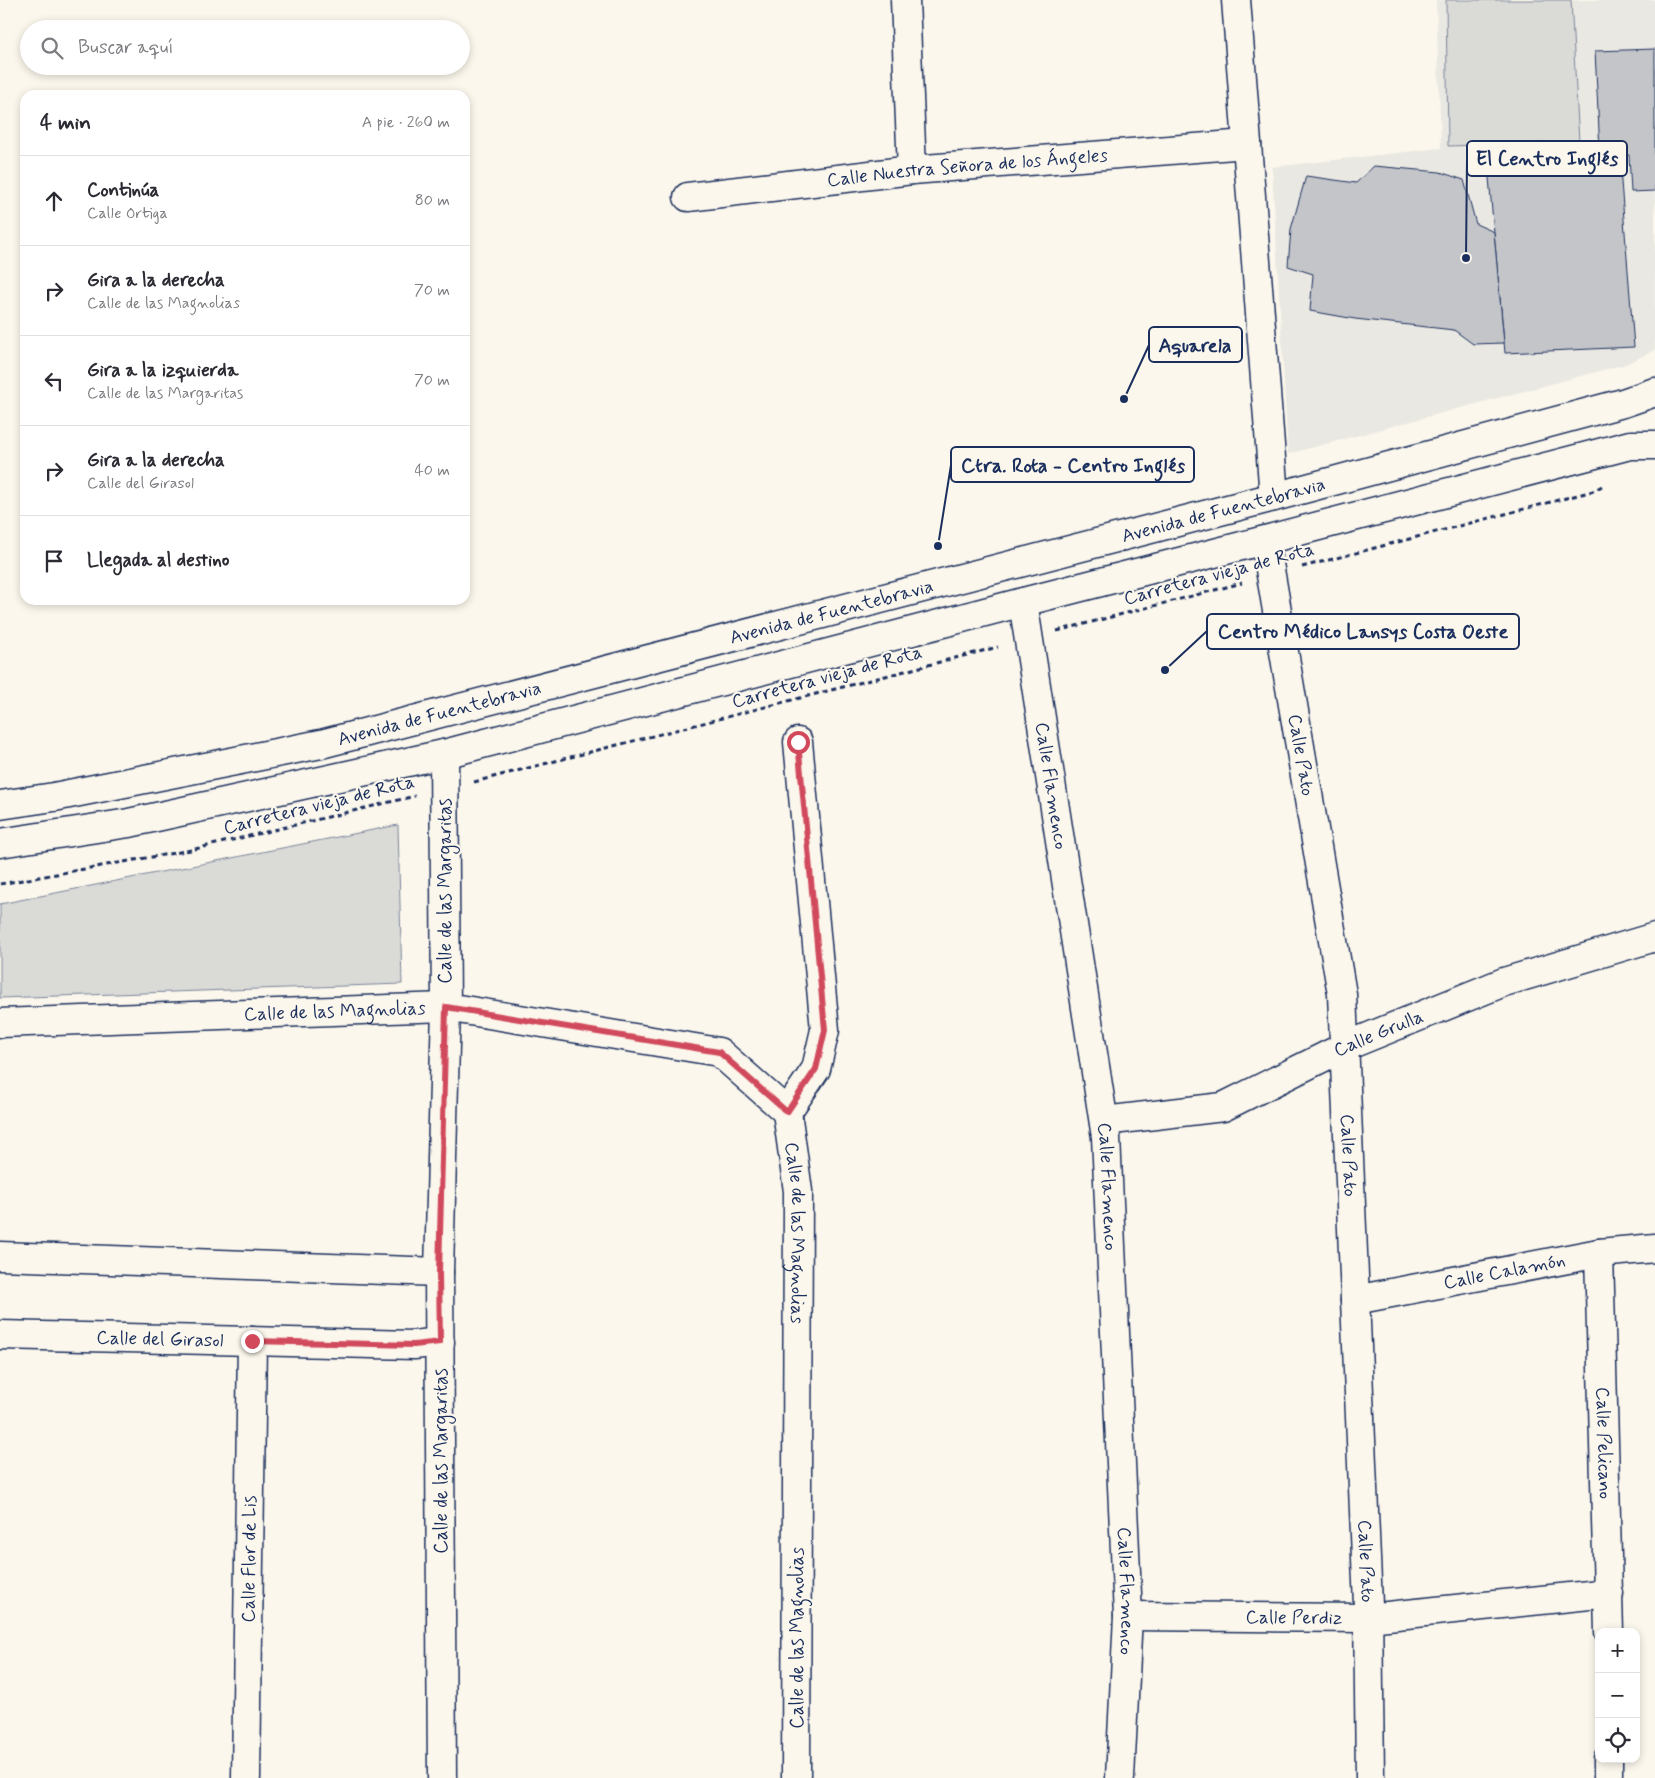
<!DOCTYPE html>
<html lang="es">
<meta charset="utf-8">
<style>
:root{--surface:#fff;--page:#f2f2f3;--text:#2b2b33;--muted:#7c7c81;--line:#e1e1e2}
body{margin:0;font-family:Mynerve,sans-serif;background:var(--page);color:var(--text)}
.controls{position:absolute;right:15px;bottom:15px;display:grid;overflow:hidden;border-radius:10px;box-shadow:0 2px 8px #0003}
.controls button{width:45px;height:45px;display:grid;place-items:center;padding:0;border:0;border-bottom:1px solid var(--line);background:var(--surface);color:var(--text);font:25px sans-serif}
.stop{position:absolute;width:15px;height:15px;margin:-11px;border:4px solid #d1495b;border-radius:50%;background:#fff}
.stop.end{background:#d1495b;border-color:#fff;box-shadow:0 1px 5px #0008}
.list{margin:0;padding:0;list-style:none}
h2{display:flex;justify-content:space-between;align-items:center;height:65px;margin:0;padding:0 20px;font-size:21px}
h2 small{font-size:16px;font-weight:400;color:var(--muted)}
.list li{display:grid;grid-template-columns:32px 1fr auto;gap:15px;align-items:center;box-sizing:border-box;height:90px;padding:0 20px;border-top:1px solid var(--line)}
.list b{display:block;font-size:19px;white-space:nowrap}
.list p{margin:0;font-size:16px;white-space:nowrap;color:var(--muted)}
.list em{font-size:16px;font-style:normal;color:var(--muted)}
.icon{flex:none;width:28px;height:28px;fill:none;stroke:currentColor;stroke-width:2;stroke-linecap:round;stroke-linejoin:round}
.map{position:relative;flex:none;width:1655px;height:1778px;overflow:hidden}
.search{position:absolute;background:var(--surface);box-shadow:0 2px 8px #0003;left:20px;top:20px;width:450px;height:55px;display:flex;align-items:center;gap:12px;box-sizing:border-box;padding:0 18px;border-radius:28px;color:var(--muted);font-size:19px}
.panel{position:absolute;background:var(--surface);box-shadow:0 2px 8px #0003;left:20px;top:90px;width:450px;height:515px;border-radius:15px}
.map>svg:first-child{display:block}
.built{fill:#eae8e2}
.green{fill:#dadad7;stroke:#7a849a}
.building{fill:#c3c5c9;stroke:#1b2f5e}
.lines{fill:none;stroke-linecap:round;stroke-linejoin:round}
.street-casing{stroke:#1b2f5e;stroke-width:31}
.secondary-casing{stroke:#1b2f5e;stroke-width:31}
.path{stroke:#1b2f5e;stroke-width:3;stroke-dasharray:5 4;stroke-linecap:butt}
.street{stroke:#fbf7ec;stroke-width:28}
.secondary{stroke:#fbf7ec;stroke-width:28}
.route{stroke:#d1495b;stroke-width:6}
.labels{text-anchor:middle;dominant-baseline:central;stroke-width:4.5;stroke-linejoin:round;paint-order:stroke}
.street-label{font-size:19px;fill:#1b2f5e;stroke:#fbf7ec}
.leader{fill:none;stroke:#1b2f5e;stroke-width:2}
.callout-dot{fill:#1b2f5e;stroke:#fbf7ec;stroke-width:2}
.callout{fill:#fbf7ec;stroke:#1b2f5e;stroke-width:2}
.callout-label{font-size:20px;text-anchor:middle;font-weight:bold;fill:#1b2f5e}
</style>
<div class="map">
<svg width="1655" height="1778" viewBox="0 0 1655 1778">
<rect width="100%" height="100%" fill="#fbf7ec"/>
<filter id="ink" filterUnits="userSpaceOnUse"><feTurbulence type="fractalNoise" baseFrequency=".02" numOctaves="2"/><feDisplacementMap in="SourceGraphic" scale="10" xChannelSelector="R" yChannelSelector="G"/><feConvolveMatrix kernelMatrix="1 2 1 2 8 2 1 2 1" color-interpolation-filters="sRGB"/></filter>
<g filter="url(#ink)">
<path class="built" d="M1436,0h219v350l-29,14 -338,90 -16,-287 169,-19z"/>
<g class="green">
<path d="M1446,0h125l8,142 -131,4z"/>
<path d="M398,825l4,159 -402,14v-94z"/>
</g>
<g class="building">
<path d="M1655,49v142l-24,1 -2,-37 -29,-4 -5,-100z"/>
<path d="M1619,156l15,191 -129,6 -17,-186z"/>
<path d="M1374,166l66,6 24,8 12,44 18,8 10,111 -31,1 -19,-14 -99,-11 -45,-8 3,-37 -25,-8 3,-37 15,-53 50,7z"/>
</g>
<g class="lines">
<g class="street-casing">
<g id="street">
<path d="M905,0l7,170"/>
<path d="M1236,0l38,497"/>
<path id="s1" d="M688,197l224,-27 335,-26"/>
<path id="s2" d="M1265,540l77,454 26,611 2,173"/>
<path id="s3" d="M1023,602l83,535 22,479 -8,162"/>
<path id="s4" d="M0,1023l446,-16 273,45 68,60 11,79 -2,587"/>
<path d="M787,1112l29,-43 9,-39 -27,-288"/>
<path id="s5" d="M1104,1121l119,-14 121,-60 160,-65 151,-45"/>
<path id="s6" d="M1599,1253l10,379"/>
<path id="s7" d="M1355,1300l244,-47 56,-5"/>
<path id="s8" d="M1128,1616l240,2 241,-25"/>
<path id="s9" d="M246,1778l6,-437"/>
<path d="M1608,1778v-19"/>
</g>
</g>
<g class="secondary-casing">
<g id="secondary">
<path id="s10" d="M0,805l54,-8 267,-53 953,-247 349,-94 32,-11"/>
<path d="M0,843l129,-20 315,-69 579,-152 242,-62 365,-95h25"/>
<path d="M0,1256l439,16"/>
<path id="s11" d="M0,1335l414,10 26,-3"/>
<path d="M442,1778l-3,-506 7,-265 -2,-253"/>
</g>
</g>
<g class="path">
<path d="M1302,567l291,-76 9,-5"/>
<path d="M1057,631l185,-48"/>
<path d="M474,782l524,-135"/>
<path d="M0,884l191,-34 224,-54"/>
</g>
<use href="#street" class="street"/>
<use href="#secondary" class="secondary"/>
</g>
</g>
<g class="lines" filter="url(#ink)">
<path class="route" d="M252,1341l162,4 26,-3 -1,-70 7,-265 273,45 68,60 29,-43 9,-39 -27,-288"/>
</g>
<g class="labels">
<g class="street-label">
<text stroke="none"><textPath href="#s1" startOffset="281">Calle Nuestra Señora de los Ángeles</textPath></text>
<text stroke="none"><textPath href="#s10" startOffset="1259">Avenida de Fuentebravia</textPath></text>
<text transform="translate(1219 574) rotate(-15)">Carretera vieja de Rota</text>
<text stroke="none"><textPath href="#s10" startOffset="854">Avenida de Fuentebravia</textPath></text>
<text transform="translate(827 677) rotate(-15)">Carretera vieja de Rota</text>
<text stroke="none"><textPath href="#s10" startOffset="449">Avenida de Fuentebravia</textPath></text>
<text stroke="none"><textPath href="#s2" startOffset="218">Calle Pato</textPath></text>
<text stroke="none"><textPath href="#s3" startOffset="186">Calle Flamenco</textPath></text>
<text transform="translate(319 805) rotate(-14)">Carretera vieja de Rota</text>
<text transform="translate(445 891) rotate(-90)">Calle de las Margaritas</text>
<text stroke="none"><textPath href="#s4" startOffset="335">Calle de las Magnolias</textPath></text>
<text stroke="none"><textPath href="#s5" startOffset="292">Calle Grulla</textPath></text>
<text stroke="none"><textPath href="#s2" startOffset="622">Calle Pato</textPath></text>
<text stroke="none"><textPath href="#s3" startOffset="591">Calle Flamenco</textPath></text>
<text stroke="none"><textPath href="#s4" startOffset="935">Calle de las Magnolias</textPath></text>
<text stroke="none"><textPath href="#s7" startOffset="152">Calle Calamón</textPath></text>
<text stroke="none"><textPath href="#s11" startOffset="160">Calle del Girasol</textPath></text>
<text stroke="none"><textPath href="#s6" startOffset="190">Calle Pelicano</textPath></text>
<text transform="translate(441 1461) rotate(-90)">Calle de las Margaritas</text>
<text stroke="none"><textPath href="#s9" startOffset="219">Calle Flor de Lis</textPath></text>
<text stroke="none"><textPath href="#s2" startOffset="1028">Calle Pato</textPath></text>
<text stroke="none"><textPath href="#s3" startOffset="996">Calle Flamenco</textPath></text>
<text stroke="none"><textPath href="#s8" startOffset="166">Calle Perdiz</textPath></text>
<text transform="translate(797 1638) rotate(-90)">Calle de las Magnolias</text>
</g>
</g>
<path class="leader" d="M1466 258L1467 158M1124 399L1149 345M938 546L951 465M1165 670L1207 631"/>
<g class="callout-dot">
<circle cx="1466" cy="258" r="5"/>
<circle cx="1124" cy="399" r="5"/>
<circle cx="938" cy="546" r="5"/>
<circle cx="1165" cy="670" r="5"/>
</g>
<g class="callout">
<rect x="1467" y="141" width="160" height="35" rx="5"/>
<rect x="1149" y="327" width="93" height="35" rx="5"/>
<rect x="951" y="447" width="243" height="35" rx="5"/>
<rect x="1207" y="614" width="312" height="35" rx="5"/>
</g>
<g class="callout-label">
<text x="1547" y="165">El Centro Inglés</text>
<text x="1195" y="352">Aquarela</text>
<text x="1073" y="472">Ctra. Rota - Centro Inglés</text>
<text x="1363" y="638">Centro Médico Lansys Costa Oeste</text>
</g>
</svg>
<div class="controls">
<button>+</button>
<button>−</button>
<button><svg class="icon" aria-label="locate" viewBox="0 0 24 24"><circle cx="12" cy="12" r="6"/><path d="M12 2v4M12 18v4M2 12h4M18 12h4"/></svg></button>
</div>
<div class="stop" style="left:798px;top:742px"></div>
<div class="stop end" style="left:252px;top:1341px"></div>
<div class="search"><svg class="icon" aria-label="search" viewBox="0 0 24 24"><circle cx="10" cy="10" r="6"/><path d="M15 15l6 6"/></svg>Buscar aquí</div>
<section class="panel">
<h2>4 min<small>A pie · 260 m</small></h2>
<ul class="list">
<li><svg class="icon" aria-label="ahead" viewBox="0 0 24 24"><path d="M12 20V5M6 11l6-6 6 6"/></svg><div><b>Continúa</b><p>Calle Ortiga</p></div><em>80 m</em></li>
<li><svg class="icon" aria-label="right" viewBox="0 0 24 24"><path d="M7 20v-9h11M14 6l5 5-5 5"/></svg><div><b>Gira a la derecha</b><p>Calle de las Magnolias</p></div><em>70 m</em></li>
<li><svg class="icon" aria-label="left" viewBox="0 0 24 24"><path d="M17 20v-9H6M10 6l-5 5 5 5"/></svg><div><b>Gira a la izquierda</b><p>Calle de las Margaritas</p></div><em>70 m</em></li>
<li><svg class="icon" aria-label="right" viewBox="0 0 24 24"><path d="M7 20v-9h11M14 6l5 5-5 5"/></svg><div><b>Gira a la derecha</b><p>Calle del Girasol</p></div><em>40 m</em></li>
<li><svg class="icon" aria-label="arrive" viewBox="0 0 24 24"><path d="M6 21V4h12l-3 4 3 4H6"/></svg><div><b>Llegada al destino</b></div></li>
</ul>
</section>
</div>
